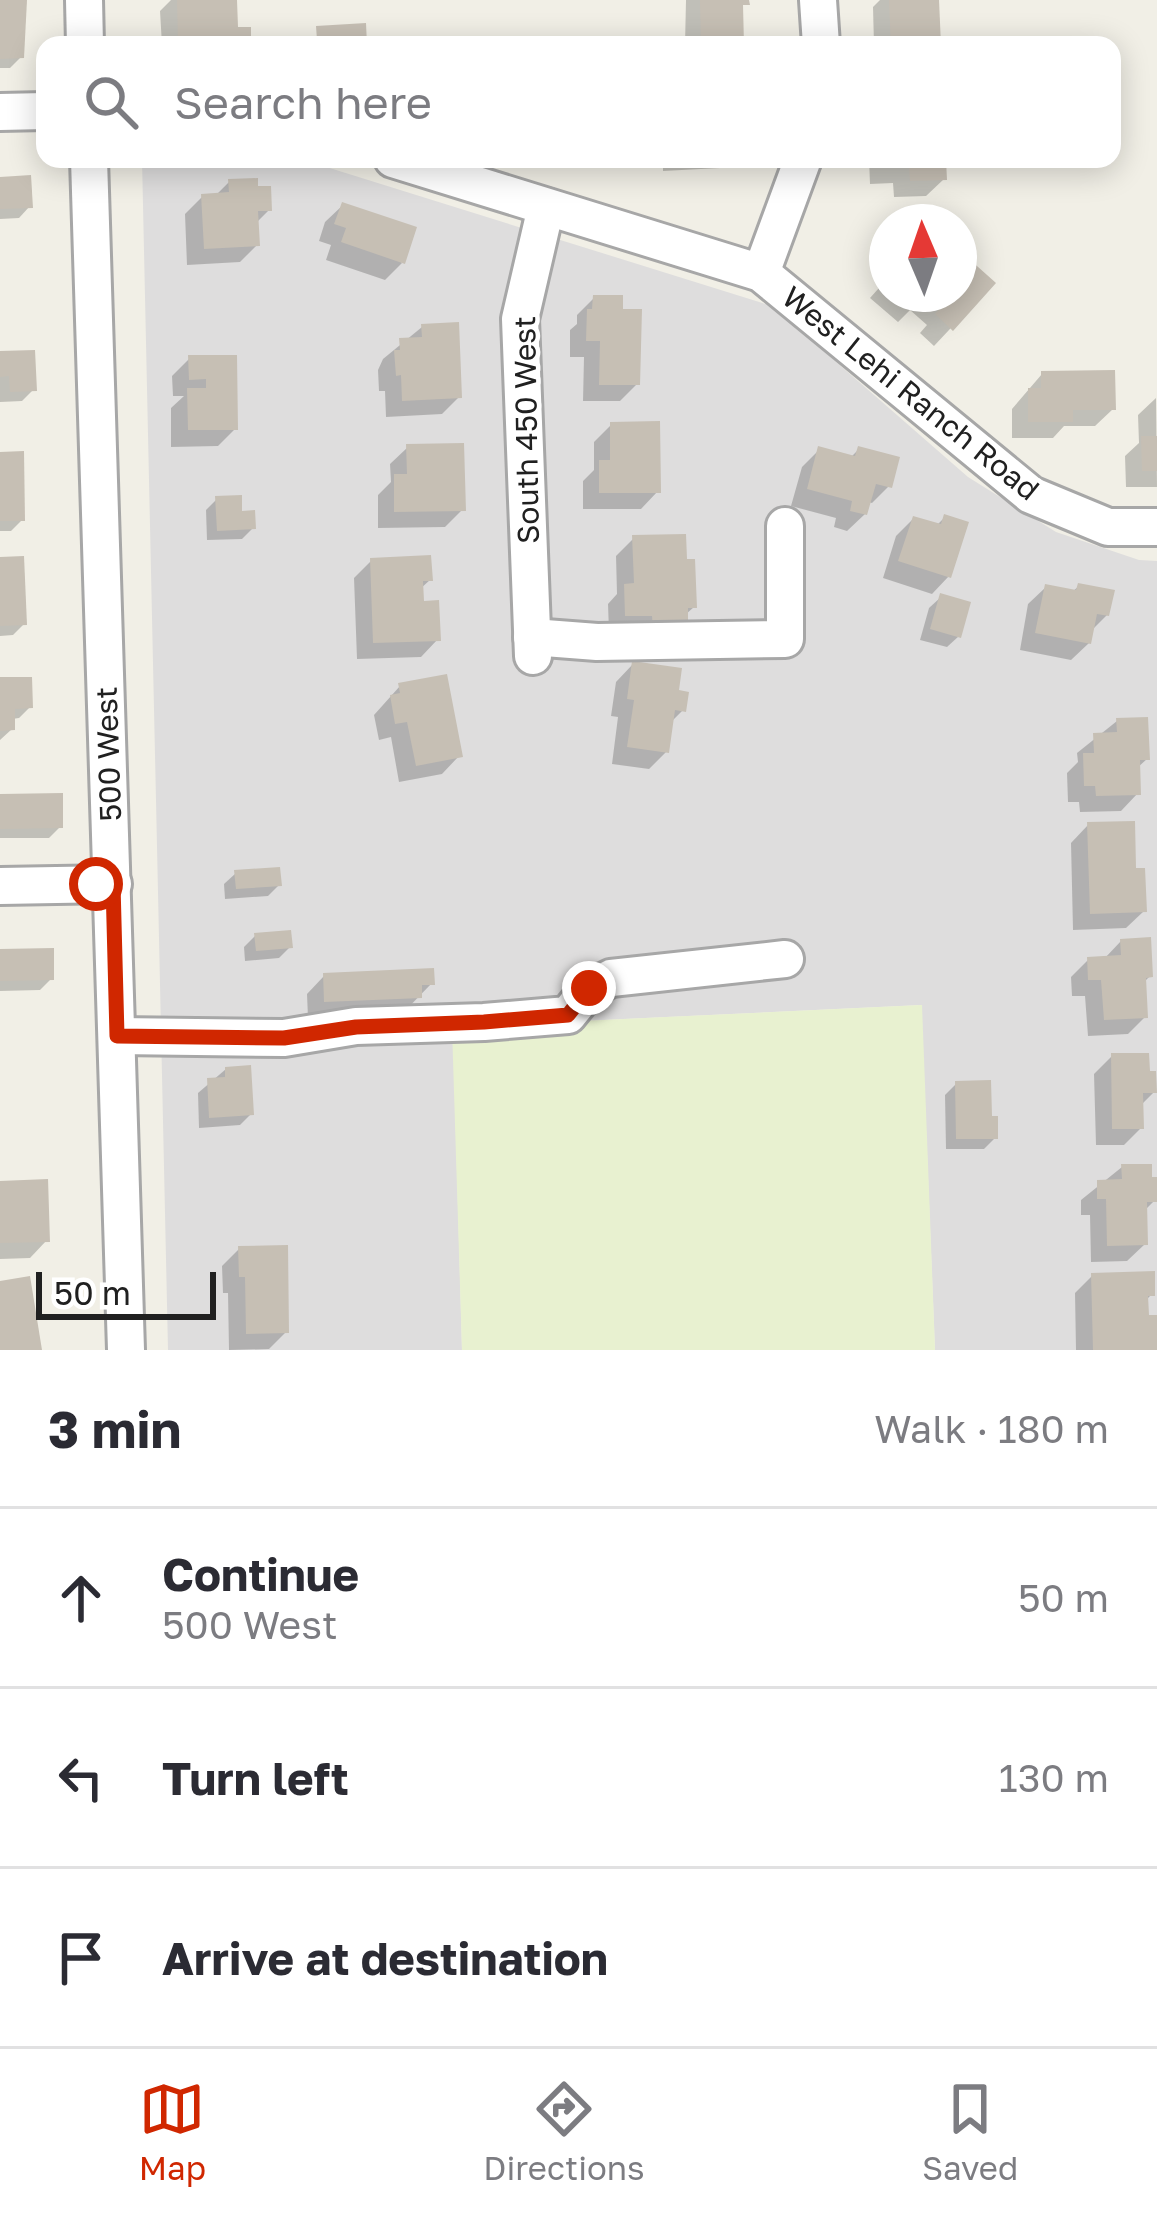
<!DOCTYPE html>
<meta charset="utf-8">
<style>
:root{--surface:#fff;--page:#f7f7f7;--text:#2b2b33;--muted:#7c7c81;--line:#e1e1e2;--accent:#d02700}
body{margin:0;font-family:"Golos Text",sans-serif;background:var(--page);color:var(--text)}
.compass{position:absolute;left:869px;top:204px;width:108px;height:108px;border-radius:50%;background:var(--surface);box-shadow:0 6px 30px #0003;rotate:358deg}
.scale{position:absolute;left:36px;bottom:30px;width:180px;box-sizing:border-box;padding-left:12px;border:6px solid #202020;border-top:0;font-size:33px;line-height:42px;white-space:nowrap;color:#202020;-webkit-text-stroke:9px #fff;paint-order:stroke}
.stop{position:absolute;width:36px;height:36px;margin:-27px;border:9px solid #d02700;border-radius:50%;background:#fff}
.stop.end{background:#d02700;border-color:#fff;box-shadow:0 3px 12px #0008}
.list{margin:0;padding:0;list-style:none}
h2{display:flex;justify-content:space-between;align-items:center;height:156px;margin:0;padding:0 48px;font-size:51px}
h2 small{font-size:39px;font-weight:400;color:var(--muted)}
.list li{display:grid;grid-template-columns:78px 1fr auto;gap:36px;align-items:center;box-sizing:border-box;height:180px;padding:0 48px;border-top:3px solid var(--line)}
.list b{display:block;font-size:45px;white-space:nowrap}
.list p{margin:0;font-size:39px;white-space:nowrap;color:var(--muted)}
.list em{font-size:39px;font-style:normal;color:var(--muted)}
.icon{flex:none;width:66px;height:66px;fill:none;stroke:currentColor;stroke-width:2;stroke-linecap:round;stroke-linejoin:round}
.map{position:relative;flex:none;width:1157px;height:1350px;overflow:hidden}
.search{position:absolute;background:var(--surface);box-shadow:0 6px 30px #0003;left:36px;right:36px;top:36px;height:132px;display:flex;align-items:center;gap:30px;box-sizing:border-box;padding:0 42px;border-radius:24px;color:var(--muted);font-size:45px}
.sheet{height:696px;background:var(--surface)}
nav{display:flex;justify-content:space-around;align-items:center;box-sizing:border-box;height:168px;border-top:3px solid var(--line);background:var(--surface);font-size:33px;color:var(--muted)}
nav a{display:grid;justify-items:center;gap:6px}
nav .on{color:var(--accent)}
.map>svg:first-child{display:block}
.residential{fill:#dedddd}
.farmland{fill:#e8f1d0}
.shadow{fill:#0003}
.building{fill:#c6bfb4}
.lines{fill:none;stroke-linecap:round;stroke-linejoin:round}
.minor-casing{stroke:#a7a7a7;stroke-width:42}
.minor{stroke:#fff;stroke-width:36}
.route{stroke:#d02700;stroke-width:15}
.labels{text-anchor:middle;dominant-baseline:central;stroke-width:9;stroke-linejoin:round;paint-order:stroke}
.street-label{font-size:30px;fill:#202020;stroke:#fff}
</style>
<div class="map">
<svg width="1157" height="1350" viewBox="0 0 1157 1350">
<rect width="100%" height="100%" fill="#f1efe6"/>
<path class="residential" d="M142,159l162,1 468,146 196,171 88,55 83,28 18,1v789h-222l-14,-345 -468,22 9,323h-294z"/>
<path class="farmland" d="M922,1005l13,345h-473l-10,-323z"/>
<g class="shadow">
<path d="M0,0h23l-2,57 -11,11h-10z"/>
<path d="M171,0h63l1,30 13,15h-86l-2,-34z"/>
<path d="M686,0h60l-6,10 1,35h-56z"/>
<path d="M880,0h56l2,45h-64l-1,-38z"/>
<path d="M663,159h67l-10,9 -57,3z"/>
<path d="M869,159h85l-11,11 1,9 -18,17 -32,1 -1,-14 -23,1z"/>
<path d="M0,180l30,26 -11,12 -19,1z"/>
<path d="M229,182l40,28 -13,13 1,22 -17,17 -53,3 -2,-51 17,-17 13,-1z"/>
<path d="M343,205l59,58 -17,17 -59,-20 5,-15 -12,-4 6,-19z"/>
<path d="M959,254l33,30 -58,62 -14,-13 7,-8 -17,-15 -12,12 -28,-24 17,-19v15h72z"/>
<path d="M594,298l43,86 -17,17h-37l1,-44h-14v-27l7,-6v-9z"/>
<path d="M422,327l37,70 -17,17 -56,3 -1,-26h-6l-1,-21 5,-11z"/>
<path d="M0,354l34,35 -12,12 -22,1z"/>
<path d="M190,358h44l1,71 -17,17 -47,1v-39l13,-12h-11l-1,-20z"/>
<path d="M1042,374l71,35 -18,17h-31l-11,12h-41v-29z"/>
<path d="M1156,398l1,89h-31l-1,-31 14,-13 -1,-28z"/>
<path d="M611,425l47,66 -17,18h-58v-28l11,-11v-28z"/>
<path d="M408,447l55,62 -18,18 -67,1v-33l13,-13 -1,-18z"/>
<path d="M859,449l30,37 -17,17 -4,-1 -3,12 -18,17 -13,-4 2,-9 -45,-12 11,-39 17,-17 31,8z"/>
<path d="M0,455l22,65 -11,11h-11z"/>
<path d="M217,499l36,29 -11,11 -35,1 -1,-30z"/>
<path d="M945,517l4,59 -17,18 -49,-16 13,-42 17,-17 23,7z"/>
<path d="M634,538l60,69 -9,8v14l-76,3 -1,-28 9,-10 -1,-38z"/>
<path d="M0,560l24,64 -11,11 -13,1z"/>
<path d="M371,561l59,19 -10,9 1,15 17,35 -17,18 -64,2 -3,-81z"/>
<path d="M1079,586l28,29 -16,16 -2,12 -18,17 -51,-10 8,-46 18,-17 26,5z"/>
<path d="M941,597l18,39 -12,11 -27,-7 9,-32z"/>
<path d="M633,664l42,29 8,17 -13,13 -4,29 -17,17 -37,-5 6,-47 -7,-1 5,-34z"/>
<path d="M0,680l30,27 -11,11 -7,1v10l-12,11z"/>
<path d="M400,686l59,70 -17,18 -43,8 -8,-45 -12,3 -5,-25z"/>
<path d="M1117,721l30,38 -10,9 1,25 -17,18 -41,1 -1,-10h-11l-1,-29 11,-11 -1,-9z"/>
<path d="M0,797l60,30 -11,11h-49z"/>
<path d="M1088,825l46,46 10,40 -18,17 -53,2 -2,-87z"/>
<path d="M236,873l43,12 -11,11 -43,3 -1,-15z"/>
<path d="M255,936l35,11 -11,11 -34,3 -1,-14z"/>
<path d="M1121,941l29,35 -7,7 2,34 -17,17 -40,2 -3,-40h-13l-1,-19 17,-17 16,-1z"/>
<path d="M0,952l51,27 -11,11 -40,1z"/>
<path d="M324,976l108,7 -30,31 -94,4 -1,-24z"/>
<path d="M1112,1056l42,36 -13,13v23l-17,17h-28l-2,-71z"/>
<path d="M226,1069l25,45 -11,11 -41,3 -1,-35z"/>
<path d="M956,1084l33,35 6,19 -11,11h-38l-1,-54z"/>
<path d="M1122,1167l32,34 -10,10 1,33 -18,17 -36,1 -1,-47h-9v-15z"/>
<path d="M0,1184l47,56 -17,18 -30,1z"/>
<path d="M239,1249l47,83 -17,17 -40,1 -1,-57h-5l-1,-27z"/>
<path d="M1092,1276l60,18 -7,7 1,17h11v32h-81l-1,-57z"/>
</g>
<g class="building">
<path d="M0,0h27l-3,58 -24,1z"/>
<path d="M177,0h60l1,27h13v18h-73z"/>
<path d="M700,0h49l1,5h-7l1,40h-43z"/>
<path d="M889,0h50l2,45h-50z"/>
<path d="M366,23l1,22h-65v-3l15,-2 -1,-14z"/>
<path d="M473,37v8h-57v-6z"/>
<path d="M886,159h60l1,21 -37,1 -1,-14 -23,1z"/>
<path d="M31,175l2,33 -33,1v-32z"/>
<path d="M258,178v8h13l1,25h-14l2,35 -56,3 -3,-55 28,-2 -1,-13z"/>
<path d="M342,202l75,25 -12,37 -64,-22 5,-14 -12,-4z"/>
<path d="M959,250l37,33 -43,48 -18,-17 6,-7 -13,-12 -11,12 -15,-13h57z"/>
<path d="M593,295h30v14h19l-2,76h-41l1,-44h-14l1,-32h5z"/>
<path d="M459,322l3,76 -60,3 -1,-26 -5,1 -2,-26h6l-1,-12 23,-1 -1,-13z"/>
<path d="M35,350l2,41 -27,1 -1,-16 -9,1v-26z"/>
<path d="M188,355h49l1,75h-50l-1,-42h19v-9l-17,1z"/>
<path d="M1115,370l1,40h-43v12h-45v-34h13v-17z"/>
<path d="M660,421l1,72h-62v-33h11v-38z"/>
<path d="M1141,436h16v35h-15z"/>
<path d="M464,443l2,68 -72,1v-38h13l-1,-30z"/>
<path d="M818,446l37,10 3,-10 42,11 -8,31 -16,-4 -9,31 -17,-4 2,-10 -45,-12z"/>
<path d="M24,451l1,70h-25v-69z"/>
<path d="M242,495v16l13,-1 1,19 -39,2 -2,-35z"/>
<path d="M944,514l25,8 -18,56 -53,-17 15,-45 28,8z"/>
<path d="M686,534l1,25h8l2,49h-9v22l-35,1 -1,-15h-27l-1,-32 10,-1 -2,-48z"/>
<path d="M431,555l2,26h-10l1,20 15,-1 2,41 -68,2 -3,-85z"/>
<path d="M24,556l3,69 -27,1v-69z"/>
<path d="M1078,583l37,7 -6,26 -12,-2 -6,30 -56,-11 10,-49 31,6z"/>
<path d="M940,593l31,9 -10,36 -31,-9z"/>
<path d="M632,661l50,7 -3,22 10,2 -3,20 -11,-2 -6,43 -42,-6 7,-47 -7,-1z"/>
<path d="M447,674l16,83 -47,9 -9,-44 -12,2 -5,-29 10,-2 -2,-10z"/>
<path d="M0,677h32l1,31 -18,1v21l-15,1z"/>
<path d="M1148,717l2,43h-10l1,35 -45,1 -1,-10h-11l-1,-33h11l-1,-20 24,-1 -1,-14z"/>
<path d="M63,793v35l-63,1v-35z"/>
<path d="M1135,821l1,47h9l2,44 -57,2 -3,-92z"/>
<path d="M280,867l2,19 -46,3 -2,-19z"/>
<path d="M291,930l2,18 -37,3 -2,-18z"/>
<path d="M1151,937l2,40 -7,1 2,40 -44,2 -3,-40h-13l-1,-23 34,-2 -1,-16z"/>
<path d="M54,948v32l-54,1v-32z"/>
<path d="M434,968l1,17h-13v13l-98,4 -1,-29z"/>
<path d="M1111,1053h38l1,18h6l1,22h-14l1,36h-32z"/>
<path d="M251,1065l3,50 -45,3 -2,-40 18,-1v-10z"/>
<path d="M991,1080l1,36h6v23h-42l-1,-58z"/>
<path d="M1121,1164h31v13h5v25h-10l1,43 -41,1 -1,-47h-9v-19l25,-1z"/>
<path d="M48,1179l2,63 -50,1v-62z"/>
<path d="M288,1245l1,88 -43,1 -1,-57h-6l-1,-31z"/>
<path d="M1155,1271v25h-7l1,19h8v35h-64l-2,-77z"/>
<path d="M30,1276l12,74h-42v-69z"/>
</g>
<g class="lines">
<g class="minor-casing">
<g id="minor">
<path d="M84,0l1,45"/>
<path d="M818,0l3,45"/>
<path d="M0,112l45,-1"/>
<path d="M89,159l37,1191"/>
<path d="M393,159l368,114 270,222 77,32h49"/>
<path d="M761,273l42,-114"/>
<path d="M532,637l65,5 188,-3v-113"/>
<path d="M533,656l-13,-337 26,-112"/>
<path d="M0,886l113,-2"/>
<path d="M117,1036l167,2 72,-12 128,-4 84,-7 21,-26 22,-11 174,-19"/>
</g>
</g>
<use href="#minor" class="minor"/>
</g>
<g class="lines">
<path class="route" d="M96,884h17l4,152 167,2 72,-11 128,-5 84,-7 21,-27"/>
</g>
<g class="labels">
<g class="street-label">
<text transform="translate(911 393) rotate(39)">West Lehi Ranch Road</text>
<text transform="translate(526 430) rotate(-91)">South 450 West</text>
<text transform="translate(108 754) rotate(-92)">500 West</text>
</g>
</g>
</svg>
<svg class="compass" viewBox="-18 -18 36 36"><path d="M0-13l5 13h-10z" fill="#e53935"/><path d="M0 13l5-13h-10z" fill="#7c7c81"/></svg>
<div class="scale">50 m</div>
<div class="stop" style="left:96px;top:884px"></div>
<div class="stop end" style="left:589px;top:988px"></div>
<div class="search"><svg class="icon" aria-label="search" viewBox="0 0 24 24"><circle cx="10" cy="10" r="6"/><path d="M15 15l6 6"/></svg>Search here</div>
</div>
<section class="sheet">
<h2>3 min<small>Walk · 180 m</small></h2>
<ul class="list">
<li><svg class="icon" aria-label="ahead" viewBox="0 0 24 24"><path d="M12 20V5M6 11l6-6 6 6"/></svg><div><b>Continue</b><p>500 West</p></div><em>50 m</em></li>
<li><svg class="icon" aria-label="left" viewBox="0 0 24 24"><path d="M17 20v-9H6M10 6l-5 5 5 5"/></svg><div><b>Turn left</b></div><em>130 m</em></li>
<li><svg class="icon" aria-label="arrive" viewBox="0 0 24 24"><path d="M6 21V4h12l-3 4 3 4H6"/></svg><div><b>Arrive at destination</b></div></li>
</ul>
</section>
<nav>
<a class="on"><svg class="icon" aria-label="map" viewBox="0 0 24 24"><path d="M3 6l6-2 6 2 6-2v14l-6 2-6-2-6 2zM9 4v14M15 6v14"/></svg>Map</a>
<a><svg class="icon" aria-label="directions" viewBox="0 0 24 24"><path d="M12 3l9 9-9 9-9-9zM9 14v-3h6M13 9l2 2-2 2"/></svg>Directions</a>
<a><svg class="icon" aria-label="saved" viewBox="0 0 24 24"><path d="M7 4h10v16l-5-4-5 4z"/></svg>Saved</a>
</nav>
